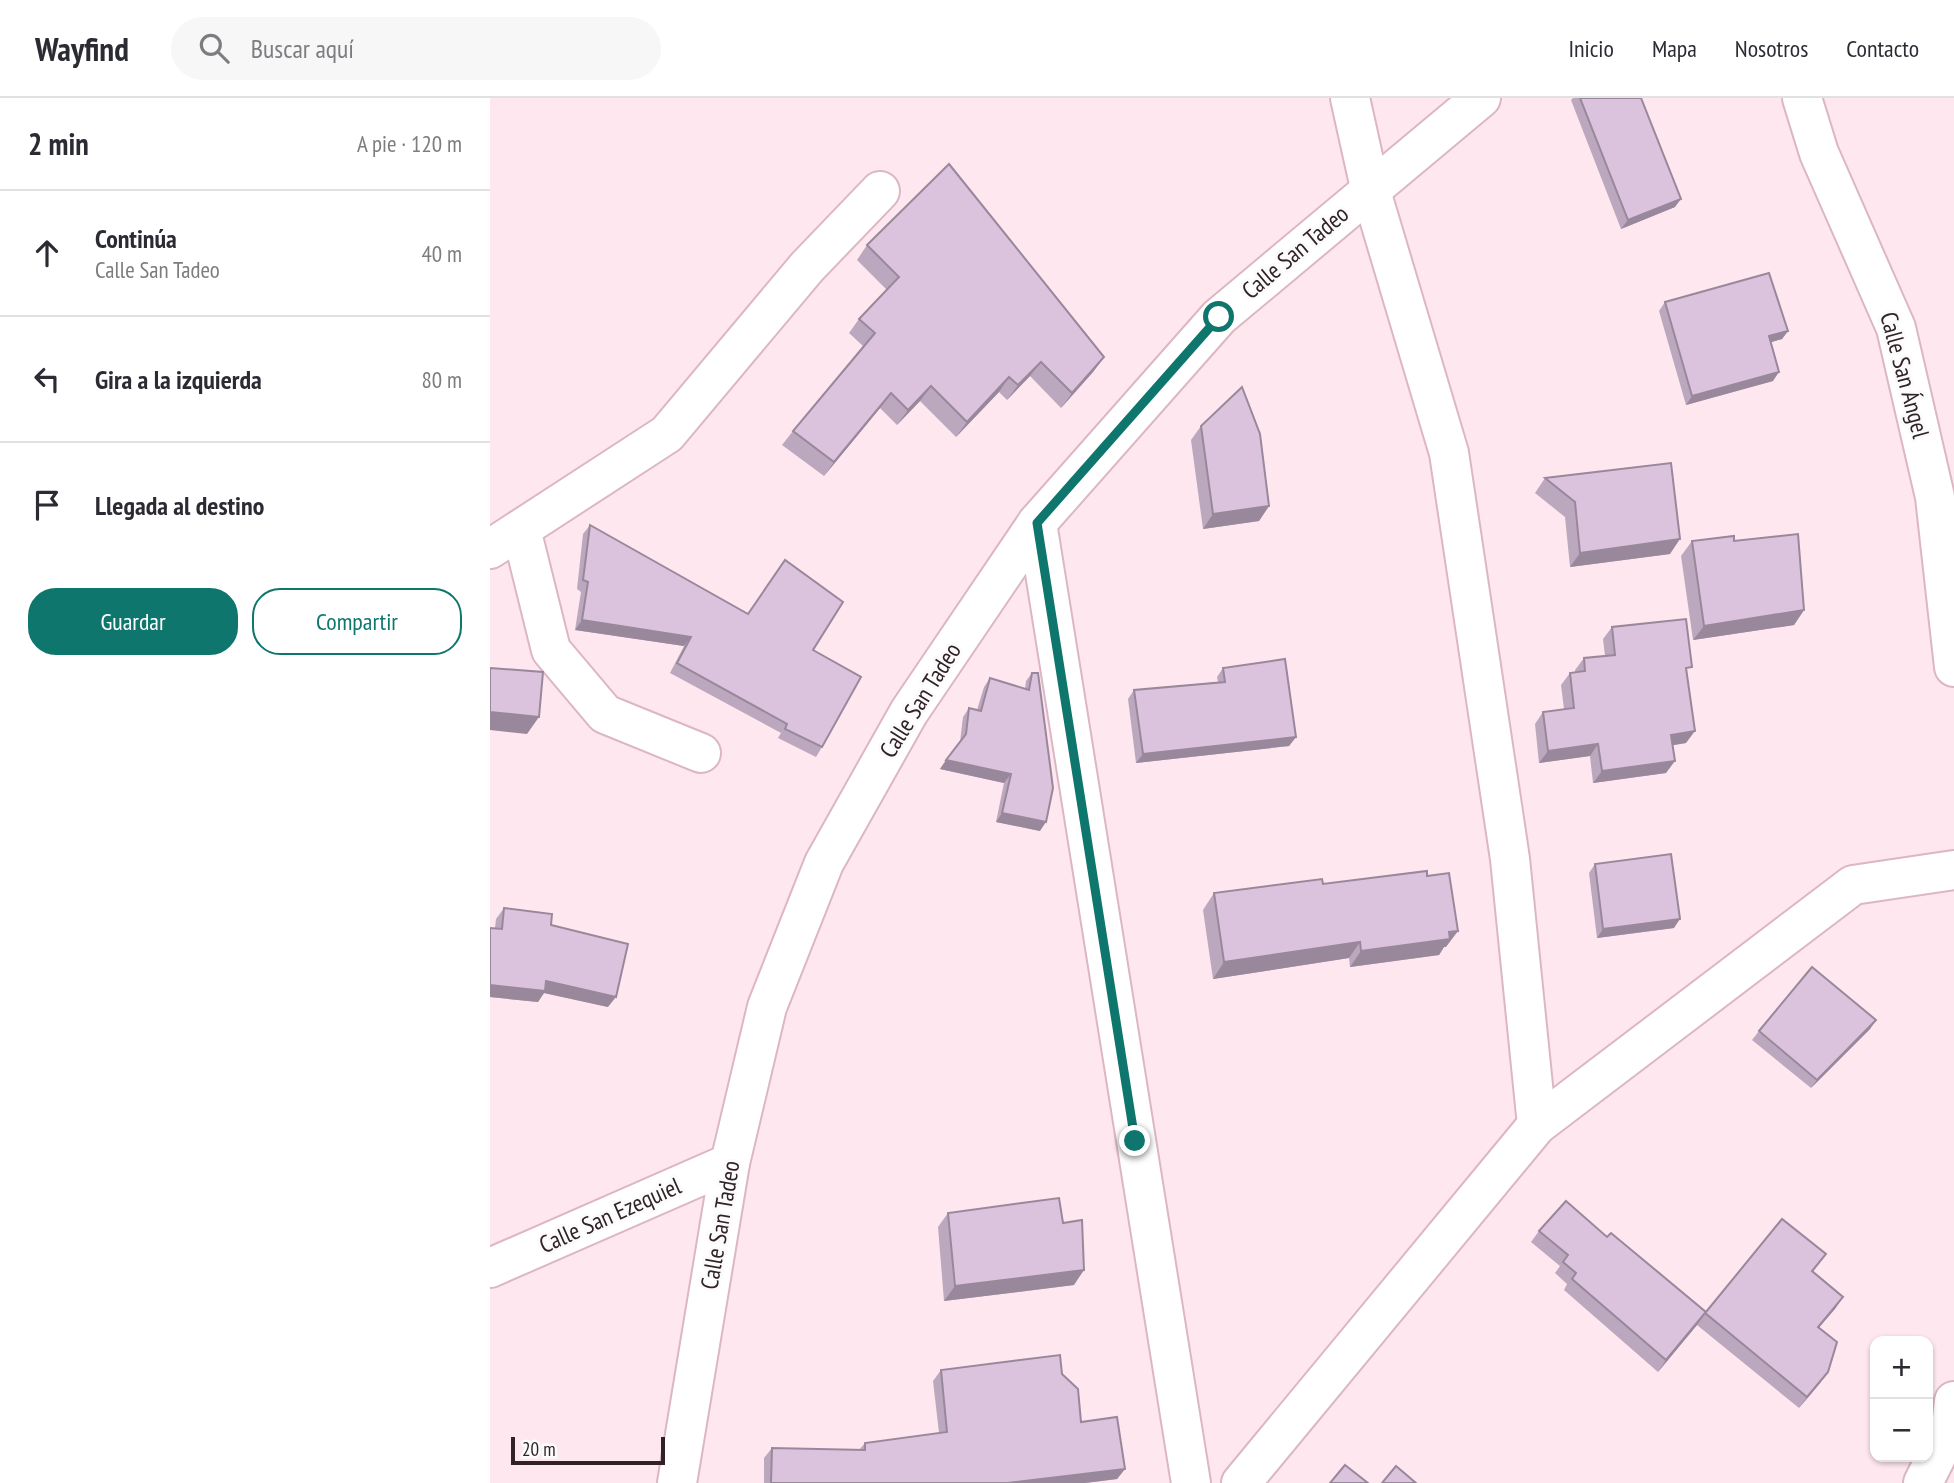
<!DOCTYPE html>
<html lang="es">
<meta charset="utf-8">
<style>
:root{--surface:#fff;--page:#f7f7f7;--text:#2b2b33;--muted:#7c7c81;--line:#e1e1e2;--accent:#0f766e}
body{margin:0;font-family:"PT Sans Narrow",sans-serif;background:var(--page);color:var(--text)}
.controls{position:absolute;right:21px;bottom:21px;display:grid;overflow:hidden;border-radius:14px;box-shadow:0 2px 5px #0004}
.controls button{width:63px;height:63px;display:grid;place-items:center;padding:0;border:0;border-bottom:2px solid var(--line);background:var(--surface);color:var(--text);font:35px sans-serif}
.scale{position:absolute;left:21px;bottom:18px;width:154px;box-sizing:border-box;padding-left:7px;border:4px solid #302227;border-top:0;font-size:19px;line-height:24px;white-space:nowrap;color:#302227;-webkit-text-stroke:5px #fbfbfb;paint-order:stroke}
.stop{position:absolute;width:21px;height:21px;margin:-16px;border:5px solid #0f766e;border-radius:50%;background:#fff}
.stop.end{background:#0f766e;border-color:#fff;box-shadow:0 2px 7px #0008}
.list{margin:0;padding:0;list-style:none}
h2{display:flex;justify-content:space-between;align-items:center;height:91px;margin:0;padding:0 28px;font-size:30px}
h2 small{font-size:23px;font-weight:400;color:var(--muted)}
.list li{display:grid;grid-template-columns:46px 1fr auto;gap:21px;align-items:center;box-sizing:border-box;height:126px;padding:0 28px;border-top:2px solid var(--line)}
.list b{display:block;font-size:26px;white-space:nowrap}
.list p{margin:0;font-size:23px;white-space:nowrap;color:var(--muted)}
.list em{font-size:23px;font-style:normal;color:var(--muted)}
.actions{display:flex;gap:14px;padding:21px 28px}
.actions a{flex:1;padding:16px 0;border:2px solid var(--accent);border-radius:28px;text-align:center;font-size:24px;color:var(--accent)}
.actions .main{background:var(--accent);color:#fff}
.icon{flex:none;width:38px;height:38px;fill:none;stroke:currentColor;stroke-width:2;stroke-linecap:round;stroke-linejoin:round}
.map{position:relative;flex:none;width:1464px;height:1385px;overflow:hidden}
header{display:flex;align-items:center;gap:42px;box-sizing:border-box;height:98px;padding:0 35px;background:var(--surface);border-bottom:2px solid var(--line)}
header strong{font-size:33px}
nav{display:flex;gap:38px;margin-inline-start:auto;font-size:24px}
.search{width:490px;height:63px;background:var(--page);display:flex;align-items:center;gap:18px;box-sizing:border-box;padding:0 24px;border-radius:38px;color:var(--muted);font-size:26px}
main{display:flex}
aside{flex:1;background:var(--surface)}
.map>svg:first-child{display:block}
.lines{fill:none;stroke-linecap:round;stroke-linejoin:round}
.minor-casing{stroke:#dcb7c3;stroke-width:42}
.minor{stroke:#fff;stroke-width:38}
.wall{fill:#bca8be}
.shaded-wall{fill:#99889b}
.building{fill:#dbc3dd;stroke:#99889b;stroke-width:2}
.route{stroke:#0f766e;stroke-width:9}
.labels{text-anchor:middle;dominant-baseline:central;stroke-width:6;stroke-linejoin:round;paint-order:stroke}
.street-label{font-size:24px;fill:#302227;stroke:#fbfbfb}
</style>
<header>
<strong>Wayfind</strong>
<div class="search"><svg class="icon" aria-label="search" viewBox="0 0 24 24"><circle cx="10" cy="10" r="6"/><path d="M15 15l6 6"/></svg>Buscar aquí</div>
<nav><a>Inicio</a><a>Mapa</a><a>Nosotros</a><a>Contacto</a></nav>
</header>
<main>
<aside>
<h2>2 min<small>A pie · 120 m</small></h2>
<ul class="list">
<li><svg class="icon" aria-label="ahead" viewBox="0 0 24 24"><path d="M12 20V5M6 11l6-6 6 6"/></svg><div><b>Continúa</b><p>Calle San Tadeo</p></div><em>40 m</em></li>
<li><svg class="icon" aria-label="left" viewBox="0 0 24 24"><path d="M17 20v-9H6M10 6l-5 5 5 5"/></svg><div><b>Gira a la izquierda</b></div><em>80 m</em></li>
<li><svg class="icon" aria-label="arrive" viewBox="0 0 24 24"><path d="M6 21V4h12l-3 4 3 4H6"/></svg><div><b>Llegada al destino</b></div></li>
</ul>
<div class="actions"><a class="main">Guardar</a><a>Compartir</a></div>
</aside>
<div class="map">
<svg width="1464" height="1385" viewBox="0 0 1464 1385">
<rect width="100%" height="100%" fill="#fee7ee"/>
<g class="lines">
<g class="minor-casing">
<g id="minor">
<path d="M860,0l20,90 79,265 61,406 27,266"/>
<path d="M1312,0l17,55 77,175 39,169 19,170"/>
<path d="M547,425l154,960"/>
<path d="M31,431l30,121 54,64 96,39"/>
<path d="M0,451l177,-115 140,-167 73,-76"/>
<path d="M0,1170l240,-105"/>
<path d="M187,1385l53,-320 37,-156 57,-144 85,-151 128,-189 182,-206 262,-219"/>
<path d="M751,1385l296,-358 316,-240 101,-15"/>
<path d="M1433,1385l28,-56 3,-26"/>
</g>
</g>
<use href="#minor" class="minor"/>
</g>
<g class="wall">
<path d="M1083,0h68l34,109 -54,22 -50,-129z"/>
<path d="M377,147l237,112 -11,15 -32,36 -31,-32 -23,24 -8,-8 -43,45 -36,-36 -23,24 -17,-17 -56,68 -42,-31 11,-14 70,-85 -14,-13 10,-14 28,-29 -30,-30z"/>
<path d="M1175,204l123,29 -6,8 -11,3 2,39 -87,24 -27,-94z"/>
<path d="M711,328l68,80 -10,15 -56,8 -12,-89z"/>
<path d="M1055,380l125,76 -100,13 -5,-50 -30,-24z"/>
<path d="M100,427l223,125 9,97 -6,10 -38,-19 3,-5 -111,-60 14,-27 -109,-16 6,-38 -4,-3 6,-55z"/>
<path d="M1202,443l112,69 -10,15 -101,15 -12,-84z"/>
<path d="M1122,529l75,48 -1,68 -13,2 -7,28 -73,10 -3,-27 -51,7 -4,-39 8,-12 21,-3 -3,-24 9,-12 5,-1v-2l9,-12 21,-2 -2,-17z"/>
<path d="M733,570l73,69 -7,9 -153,17 -8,-64 6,-9 84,-8 -1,-5z"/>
<path d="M542,575l8,158 -44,-9 8,-39 -64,-14 20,-27 3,-25 6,-9 8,2 7,-23 6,-9 35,11 1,-8z"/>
<path d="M1105,766l79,64 -77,10 -8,-65z"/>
<path d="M937,778l19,71h-2l-5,8 -89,12 -1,-9 -136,21 -10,-69 11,-17z"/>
<path d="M14,810l47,17 57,82 -64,-14 -6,9 -48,-5v-69h5l1,-9z"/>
<path d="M1386,922l-6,9 -59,59 -59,-48 7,-9z"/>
<path d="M458,1115l115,10 11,62 -130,16 -6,-74z"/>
<path d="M1049,1133l68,6 99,75 120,-58 -13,18 30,25 -24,30 1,56 -21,25 -102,-83 -39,47 -94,-82 3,-6 -12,-11 5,-7 -29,-24z"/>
<path d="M451,1272l121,4 19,48 44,47 -8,10 -32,4h-321v-25l8,-10 87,2 6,-7 74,-10 -6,-52z"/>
</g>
<g class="shaded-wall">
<path d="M1191,101l-6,8 -54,22 7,-9z"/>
<path d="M1298,233l-6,8 -20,6 7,-9z"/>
<path d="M614,259l-11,15 -32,36 11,-15z"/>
<path d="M551,264l-11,14 -23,24 11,-15z"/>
<path d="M1289,274l-6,9 -87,24 6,-9z"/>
<path d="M519,279l-10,15 -43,45 11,-15z"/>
<path d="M441,288l-11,15 -23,24 11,-15z"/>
<path d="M401,295l-11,15 -56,68 10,-14z"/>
<path d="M779,408l-10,15 -56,8 10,-15z"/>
<path d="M1190,441l-10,15 -100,13 10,-14z"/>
<path d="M1314,512l-10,15 -101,15 11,-14z"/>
<path d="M92,522l109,17 -7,9 -109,-16z"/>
<path d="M0,614l49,5 -12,17 -37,-4z"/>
<path d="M1205,633l-9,12 -24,4 9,-12z"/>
<path d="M806,639l-7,9 -153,17 7,-9z"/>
<path d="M1108,646l-8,12 -51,7 9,-12z"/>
<path d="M456,662l65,14 -7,9 -64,-14z"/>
<path d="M1185,663l-9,12 -73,10 9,-12z"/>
<path d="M512,715l44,9 -6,9 -44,-9z"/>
<path d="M1190,821l-6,9 -77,10 6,-9z"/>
<path d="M968,833l-12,16h-2l-5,8 -89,12 11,-16z"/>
<path d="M870,844l-11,16 -136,21 11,-17z"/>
<path d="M56,883l70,16 -8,10 -64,-14 -6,9 -48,-5v-12z"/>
<path d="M1386,922l-6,9 -59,59 6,-8z"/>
<path d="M594,1172l-10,15 -130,16 11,-15z"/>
<path d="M1353,1199l-8,12 -25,29 8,-11z"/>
<path d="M1215,1215l-8,12 -39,47 8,-12z"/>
<path d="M1338,1274l-8,11 -21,25 8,-11z"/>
<path d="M635,1371l-8,10 -32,4h-78z"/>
</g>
<g class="building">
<path d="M1090,0h61l40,101 -53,21z"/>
<path d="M459,66l155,193 -32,36 -31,-31 -23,23 -9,-8 -42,45 -36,-36 -23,24 -17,-17 -57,69 -41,-31 82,-98 -16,-14 40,-42 -32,-32z"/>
<path d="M1279,175l19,58 -19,5 10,36 -87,24 -27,-94z"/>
<path d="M752,289l18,47 9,72 -56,8 -12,-88z"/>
<path d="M1181,365l9,76 -100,14 -5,-51 -30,-24z"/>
<path d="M100,427l158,89 37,-54 58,42 -30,48 48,27 -39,70 -37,-18 2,-5 -110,-61 14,-26 -109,-17 6,-38 -5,-2z"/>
<path d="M1308,436l6,76 -100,16 -12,-85 42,-5v5z"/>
<path d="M1196,521l6,48 -6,1 9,63 -24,4 4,26 -73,10 -4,-27 -50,7 -5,-39 31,-4 -4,-35 15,-2 -1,-13 31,-3 -3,-28z"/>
<path d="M795,561l11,78 -153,17 -9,-64 91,-8 -2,-14z"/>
<path d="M0,570l53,4 -4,45 -49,-5z"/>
<path d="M542,575h6l15,115 -7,34 -44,-9 9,-39 -65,-14 20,-26 3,-26 12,3 9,-33 39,12z"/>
<path d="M1181,756l9,65 -77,10 -8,-65z"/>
<path d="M937,773v5l22,-3 9,58 -9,1 1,7 -89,12 -1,-9 -136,20 -10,-69 108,-14 1,5z"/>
<path d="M14,810l48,6 -1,11 77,19 -12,53 -70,-16 -1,10 -55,-6v-57l12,1z"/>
<path d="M1322,869l64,53 -59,60 -58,-49z"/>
<path d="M569,1100l4,25 19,-3 2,50 -129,16 -7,-73z"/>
<path d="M1076,1103l41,36 4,-4 95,79 76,-93 44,35 -14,17 31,26 -25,30 19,15 -9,30 -21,25 -102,-84 -39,47 -94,-81 4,-6 -13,-11 5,-7 -29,-24z"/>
<path d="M570,1257l2,19 16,15 3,33 36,-5 8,52 -118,14h-236l1,-35 93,2v-7l82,-11 -6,-62z"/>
<path d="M855,1367l23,18h-38z"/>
<path d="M906,1368l20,17h-34z"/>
</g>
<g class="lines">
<path class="route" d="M645,1043l-98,-618 182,-206"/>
</g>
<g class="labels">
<g class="street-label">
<text transform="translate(805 154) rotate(-40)">Calle San Tadeo</text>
<text transform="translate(1415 277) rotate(75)">Calle San Ángel</text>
<text transform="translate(430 602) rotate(-58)">Calle San Tadeo</text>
<text transform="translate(120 1117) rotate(-24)">Calle San Ezequiel</text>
<text transform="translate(230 1127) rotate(-80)">Calle San Tadeo</text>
</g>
</g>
</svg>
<div class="controls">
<button>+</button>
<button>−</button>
</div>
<div class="scale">20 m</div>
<div class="stop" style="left:729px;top:219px"></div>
<div class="stop end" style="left:645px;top:1043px"></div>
</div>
</main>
